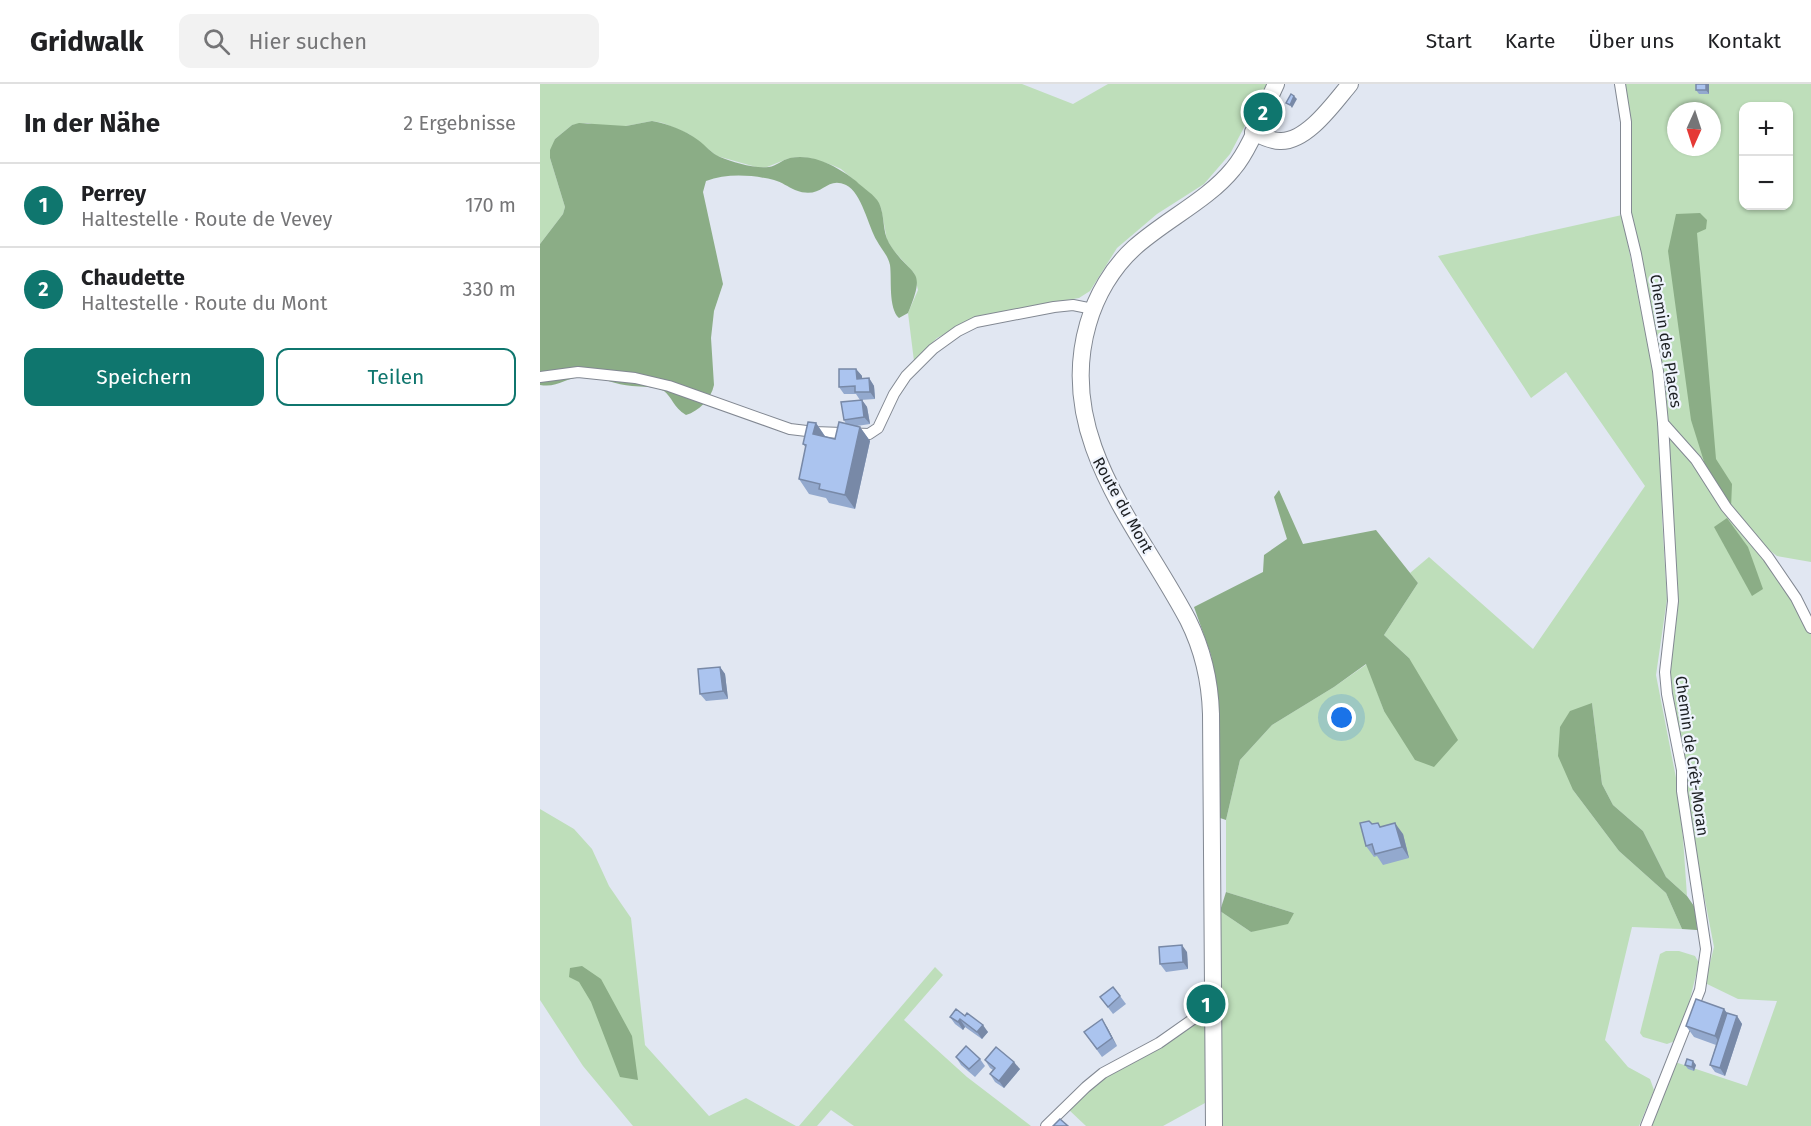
<!DOCTYPE html>
<html lang="de">
<meta charset="utf-8">
<style>
:root{--surface:#fff;--page:#f2f2f2;--text:#202124;--muted:#757577;--line:#e0e0e0;--accent:#0f766e}
body{margin:0;font-family:"Fira Sans",sans-serif;background:var(--page);color:var(--text)}
.controls{position:absolute;right:18px;top:18px;display:grid;overflow:hidden;border-radius:12px;box-shadow:0 2px 4px #0004}
.controls button{width:54px;height:54px;display:grid;place-items:center;padding:0;border:0;border-bottom:2px solid var(--line);background:var(--surface);color:var(--text);font:30px sans-serif}
.compass{position:absolute;left:1127px;top:18px;width:54px;height:54px;border-radius:50%;background:var(--surface);box-shadow:0 2px 4px #0004;rotate:183deg}
.you{position:absolute;left:802px;top:634px;width:21px;height:21px;margin:-15px;border:4px solid #fff;border-radius:50%;background:#1a73e8;box-shadow:0 0 0 9px #1a73e833}
.badge{display:grid;place-items:center;width:39px;height:39px;border-radius:50%;background:var(--accent);color:#fff;font-size:20px;font-weight:700}
.pin{position:absolute;translate:-50% -50%;border:3px solid #fff;box-shadow:0 2px 6px #0006}
.list{margin:0;padding:0;list-style:none}
h2{display:flex;justify-content:space-between;align-items:center;height:78px;margin:0;padding:0 24px;font-size:26px}
h2 small{font-size:20px;font-weight:400;color:var(--muted)}
.list li{display:grid;grid-template-columns:39px 1fr auto;gap:18px;align-items:center;box-sizing:border-box;height:84px;padding:0 24px;border-top:2px solid var(--line)}
.list b{display:block;font-size:22px;white-space:nowrap}
.list p{margin:0;font-size:20px;white-space:nowrap;color:var(--muted)}
.list em{font-size:20px;font-style:normal;color:var(--muted)}
.actions{display:flex;gap:12px;padding:18px 24px}
.actions a{flex:1;padding:14px 0;border:2px solid var(--accent);border-radius:12px;text-align:center;font-size:21px;color:var(--accent)}
.actions .main{background:var(--accent);color:#fff}
.icon{flex:none;width:33px;height:33px;fill:none;stroke:currentColor;stroke-width:2;stroke-linecap:round;stroke-linejoin:round}
.map{position:relative;flex:none;width:1271px;height:1042px;overflow:hidden}
header{display:flex;align-items:center;gap:36px;box-sizing:border-box;height:84px;padding:0 30px;background:var(--surface);border-bottom:2px solid var(--line)}
header strong{font-size:28px}
nav{display:flex;gap:33px;margin-inline-start:auto;font-size:21px}
.search{width:420px;height:54px;background:var(--page);display:flex;align-items:center;gap:15px;box-sizing:border-box;padding:0 21px;border-radius:12px;color:var(--muted);font-size:22px}
main{display:flex}
aside{flex:1;background:var(--surface)}
.map>svg:first-child{display:block}
.green{fill:#bedeba;fill-rule:evenodd}
.forest{fill:#8bad86}
.lines{fill:none;stroke-linecap:round;stroke-linejoin:round}
.street-casing{stroke:#828892;stroke-width:12}
.secondary-casing{stroke:#828892;stroke-width:18}
.street{stroke:#fff;stroke-width:10}
.secondary{stroke:#fff;stroke-width:16}
.wall{fill:#93a9ce}
.shaded-wall{fill:#7889a7}
.building{fill:#abc4ef;stroke:#7889a7;stroke-width:1.5}
.labels{text-anchor:middle;dominant-baseline:central;stroke-width:4.5;stroke-linejoin:round;paint-order:stroke}
.street-label{font-size:16px;fill:#1c1f22;stroke:#eff4fd}
</style>
<header>
<strong>Gridwalk</strong>
<div class="search"><svg class="icon" aria-label="search" viewBox="0 0 24 24"><circle cx="10" cy="10" r="6"/><path d="M15 15l6 6"/></svg>Hier suchen</div>
<nav><a>Start</a><a>Karte</a><a>Über uns</a><a>Kontakt</a></nav>
</header>
<main>
<aside>
<h2>In der Nähe<small>2 Ergebnisse</small></h2>
<ul class="list">
<li><span class="badge">1</span><div><b>Perrey</b><p>Haltestelle · Route de Vevey</p></div><em>170 m</em></li>
<li><span class="badge">2</span><div><b>Chaudette</b><p>Haltestelle · Route du Mont</p></div><em>330 m</em></li>
</ul>
<div class="actions"><a class="main">Speichern</a><a>Teilen</a></div>
</aside>
<div class="map">
<svg width="1271" height="1042" viewBox="0 0 1271 1042">
<rect width="100%" height="100%" fill="#e1e7f2"/>
<g class="green">
<path d="M0,0h482l51,20 35,-20h159l-37,70 -26,30 -47,30 -40,34 -27,43 -11,7 -53,9 -56,14 -33,17 -23,23 -6,-48 10,-23 -4,-17 -20,-22 -7,-11 -6,-32 -6,-10 -34,-29 -9,-4 -22,-7 -13,-1 -10,2 -20,8h-11l-39,-11 -28,-22 -26,-11 -11,-2 -26,5h-25l-14,-3 -15,2 -17,14 -5,19 15,49 -2,7 -23,30z"/>
<path d="M1084,0h187v478l-34,-6 -13,-10 -33,-38 -63,-86 -39,-210zM1204,22h44v100h-44zM1136,27h36v36h-36z"/>
<path d="M1082,131l31,156 8,86 1,61 5,81 -11,76 21,108 6,55 4,58 -21,-19 -23,-46 -30,-26 -11,-21 -10,-81 -19,87 46,61 47,42 16,36 -50,-2 -27,113 23,27 22,12 4,11 -15,36h-418l-1,-215 31,21 43,-19 -68,-21v-72l14,-60 32,-35 62,-38 33,-23 17,47 25,-53 -25,-23 34,-52 -8,-10 19,-16 104,92 112,-163 -79,-114 -35,26 -93,-142z"/>
<path d="M1128,351l27,27 73,101 30,46 13,25v492h-162l23,-65 75,25 30,-85 -39,-2 -33,-16 9,-36 -27,-140 -15,-102 -4,-38z"/>
<path d="M0,725l34,20 18,20 17,37 22,32 14,127 64,71 37,-18 50,28h-163l-50,-60 -43,-66z"/>
<path d="M1126,867h13l16,5 4,7 -11,44 -13,34 -8,3 -24,-7 -3,-4 20,-79z"/>
<path d="M395,883l8,8 -39,45 63,57 64,49h-177l-23,-16 -14,16h-18z"/>
<path d="M662,937l3,5v77l-42,23h-77l-18,-17 29,-28z"/>
</g>
<g class="forest">
<path d="M112,37c16,3 33,9 46,19 7,5 14,14 22,17 13,5 34,12 49,10 7,-1 13,-7 21,-9 24,-5 48,9 66,23 7,7 19,14 23,22 6,12 3,28 10,40 22,36 39,22 19,70l-9,5c-11,-10 -7,-39 -9,-53 -2,-10 -9,-16 -13,-24 -9,-15 -15,-48 -31,-56 -21,-10 -23,16 -51,5 -7,-3 -13,-8 -21,-10 -21,-5 -47,-7 -68,1l-3,11 20,92 -9,27 -3,27 3,47c-3,14 -15,26 -28,30 -13,-8 -14,-18 -22,-24 -9,-5 -22,-4 -32,-5 -17,-1 -35,-11 -51,-9 -16,1 -23,11 -41,8v-141l23,-30 2,-7 -15,-49v-8l5,-11 17,-14 7,-2 47,3z"/>
<path d="M1160,129l7,7 -1,9 -9,4 19,226 16,25 -1,24 -25,-40 -15,-48 -23,-169 8,-37z"/>
<path d="M739,406l24,54 73,-14 42,53 -34,52 25,23 49,82 -24,27 -19,-7 -31,-49 -18,-47 -32,23 -62,38 -32,35 -14,60 -6,-2 -3,-122 -6,-41 -17,-48 69,-35 1,-17 23,-16 -13,-42z"/>
<path d="M1187,434l21,29 15,42 -11,7 -38,-69z"/>
<path d="M1052,619l10,81 11,21 30,26 23,46 21,19 9,13 1,21 -15,-1 -16,-36 -47,-42 -46,-61 -15,-34 2,-29 10,-16z"/>
<path d="M686,808l68,21 -6,11 -37,8 -31,-21z"/>
<path d="M42,882l19,13 31,57 6,44 -18,-3 -29,-75 -12,-20 -10,-5 1,-9z"/>
</g>
<g class="lines">
<g class="street-casing">
<g id="street">
<path d="M1080,0l6,38v91l10,41 22,117 5,52 33,37 30,47 42,50 28,41 15,30"/>
<path d="M0,293l38,-5 57,6 34,8 121,43 25,3 54,2 9,-6 16,-34 12,-18 27,-27 25,-18 18,-9 78,-15 19,-2 20,4"/>
<path d="M506,1042l40,-39 17,-14 56,-30 37,-26 17,-6"/>
<path d="M1106,1042l54,-136 6,-41 -24,-158v-21l-15,-76 -2,-22 8,-71 -10,-178"/>
</g>
</g>
<g class="secondary-casing">
<g id="secondary">
<path d="M713,48c8,4 18,9 27,9 27,1 54,-38 70,-57"/>
<path d="M674,1042l-3,-412c-1,-33 -8,-64 -23,-94 -49,-93 -133,-182 -100,-296 8,-28 24,-56 46,-76 31,-28 74,-48 99,-79 18,-21 31,-60 43,-85"/>
</g>
</g>
<use href="#street" class="street"/>
<use href="#secondary" class="secondary"/>
</g>
<g class="wall">
<path d="M1156,0h13v10h-10l-3,-4z"/>
<path d="M316,285l6,7v3l7,-1 5,8 1,13 -15,1 -4,-6h-12l-5,-7z"/>
<path d="M322,316l5,7 3,17 -13,2 3,1 10,14 -15,68 -26,-6 -3,-5 -17,-4 -10,-15 7,-31 -3,-4 13,-21 9,13 10,3 11,-15 -2,-4z"/>
<path d="M180,583l5,7 3,25 -22,2 -6,-7z"/>
<path d="M832,740l31,10 6,24 -26,7 -6,-9 -3,1 -8,-11z"/>
<path d="M647,868l1,17 -22,3 -6,-8z"/>
<path d="M580,912l6,8 -13,10 -13,-17z"/>
<path d="M416,925l32,23 -6,7 -17,-12 -2,3 -8,-6 -5,-7z"/>
<path d="M1184,925l3,4 10,3 5,8 -17,52 -10,-4 -5,-7 6,-20 -22,-8 -8,-11z"/>
<path d="M567,943l10,19 -15,11 -18,-25z"/>
<path d="M416,973l24,2 5,7 -10,11 -14,-12z"/>
<path d="M445,976l35,9 -16,19 -9,-6 -5,-8 3,-4 -3,-2z"/>
<path d="M1145,981h11l-2,6 -6,-2z"/>
</g>
<g class="shaded-wall">
<path d="M1166,0h3v10l-3,-4z"/>
<path d="M754,12l3,3 -5,9 -2,-3z"/>
<path d="M316,285l6,7v10l-5,-7z"/>
<path d="M329,294l5,8 1,13 -5,-7z"/>
<path d="M322,316l5,7 3,17 -6,-7z"/>
<path d="M276,339l10,15 -13,-4z"/>
<path d="M320,343l10,14 -15,68 -10,-14z"/>
<path d="M180,583l5,7 3,25 -5,-8z"/>
<path d="M855,739l8,11 6,24 -7,-11z"/>
<path d="M642,861l5,7 1,17 -5,-7z"/>
<path d="M1184,925l8,11 -10,27 -7,-11z"/>
<path d="M1197,932l5,8 -17,52 -5,-8z"/>
<path d="M420,935l5,8 -2,3 -5,-8z"/>
<path d="M562,935l5,8 10,19 -5,-8z"/>
<path d="M443,941l5,7 -6,7 -5,-7z"/>
<path d="M1153,977l3,4 -2,6 -2,-4z"/>
<path d="M474,978l6,7 -16,19 -5,-7z"/>
</g>
<g class="building">
<rect x="1156" y="0" width="10" height="6"/>
<path d="M751,10l3,2 -4,9 -4,-2z"/>
<path d="M299,285h17l1,10 12,-1 1,14h-15v-6l-16,1z"/>
<path d="M322,316l2,17 -20,3 -3,-18z"/>
<path d="M268,338l8,1 -3,11 22,5 4,-17 21,5 -15,68 -26,-6 1,-5 -21,-5 7,-34 -3,-1z"/>
<path d="M180,583l3,24 -23,3 -2,-25z"/>
<path d="M829,737l3,3 6,-1 2,4 15,-4 7,24 -27,7 -3,-10 -6,2 -6,-23z"/>
<path d="M642,861l1,17 -23,2 -1,-17z"/>
<path d="M573,903l7,9 -12,11 -8,-10z"/>
<path d="M1156,915l28,10 -9,27 -29,-10z"/>
<path d="M416,925l9,7 2,-3 16,12 -6,7 -17,-13 -2,3 -8,-5z"/>
<path d="M1187,929l10,3 -17,52 -10,-3z"/>
<path d="M562,935l10,19 -15,11 -13,-17z"/>
<path d="M426,962l14,13 -11,10 -13,-12z"/>
<path d="M456,963l18,15 -15,19 -9,-7 5,-6 -10,-8z"/>
<path d="M1147,975l6,2 -1,6 -7,-2z"/>
<path d="M520,1035l8,7h-15z"/>
</g>
<g class="labels">
<g class="street-label">
<text transform="translate(1126 257) rotate(81)">Chemin des Places</text>
<text transform="translate(583 421) rotate(61)">Route du Mont</text>
<text transform="translate(1152 672) rotate(82)">Chemin de Crêt-Moran</text>
</g>
</g>
</svg>
<div class="controls">
<button>+</button>
<button>−</button>
</div>
<svg class="compass" viewBox="-18 -18 36 36"><path d="M0-13l5 13h-10z" fill="#e53935"/><path d="M0 13l5-13h-10z" fill="#757577"/></svg>
<div class="you"></div>
<div class="pin badge" style="left:666px;top:920px">1</div>
<div class="pin badge" style="left:723px;top:28px">2</div>
</div>
</main>
